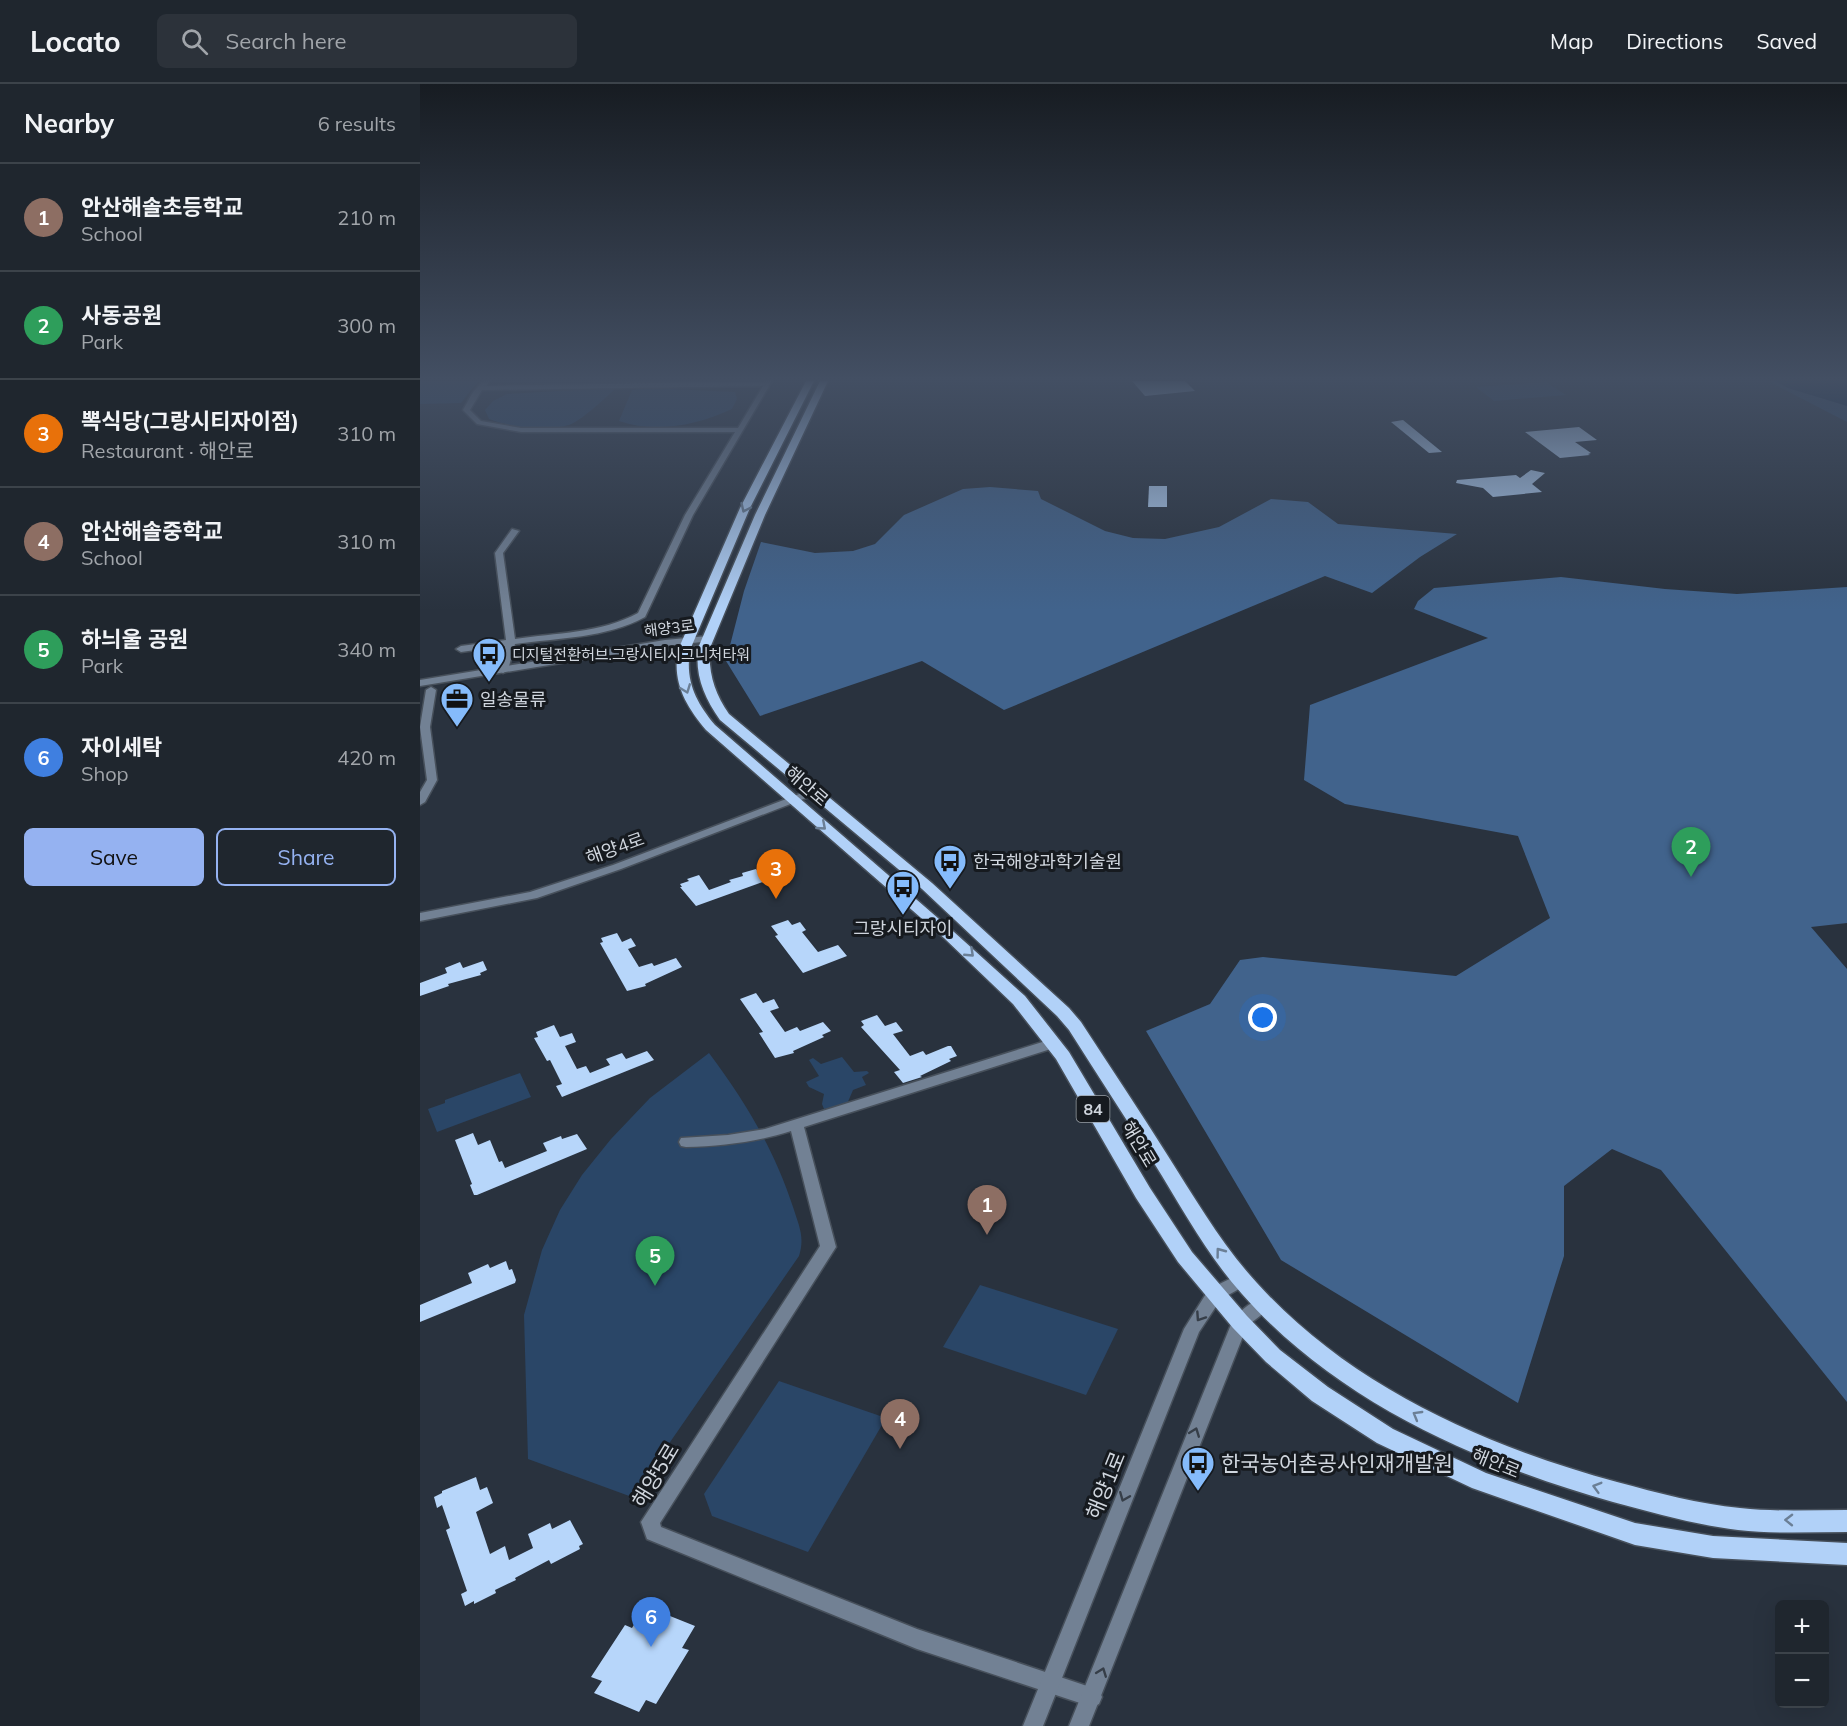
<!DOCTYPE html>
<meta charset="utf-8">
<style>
:root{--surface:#1f262e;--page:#2c323a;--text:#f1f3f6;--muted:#a1a5aa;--line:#3c434a;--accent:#95b2f1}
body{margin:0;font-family:Mulish,"Noto Sans KR",sans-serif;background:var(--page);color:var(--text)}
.controls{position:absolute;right:18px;bottom:18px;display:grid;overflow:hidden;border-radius:9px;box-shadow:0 6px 24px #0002}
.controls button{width:54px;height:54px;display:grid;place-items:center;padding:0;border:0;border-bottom:2px solid var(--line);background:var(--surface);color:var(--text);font:30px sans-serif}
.you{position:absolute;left:843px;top:934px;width:21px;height:21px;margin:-15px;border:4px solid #fff;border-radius:50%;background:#1a73e8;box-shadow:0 0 0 9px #1a73e833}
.badge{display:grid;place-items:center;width:39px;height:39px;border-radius:50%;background:var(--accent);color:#fff;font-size:20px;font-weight:700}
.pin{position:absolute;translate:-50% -50px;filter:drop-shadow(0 2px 3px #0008)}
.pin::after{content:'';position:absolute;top:32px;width:21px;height:18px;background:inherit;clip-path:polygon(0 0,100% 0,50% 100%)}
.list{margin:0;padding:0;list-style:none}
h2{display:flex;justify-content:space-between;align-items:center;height:78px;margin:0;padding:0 24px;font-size:26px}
h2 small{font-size:20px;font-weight:400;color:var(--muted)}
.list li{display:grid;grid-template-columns:39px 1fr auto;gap:18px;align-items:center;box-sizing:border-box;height:108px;padding:0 24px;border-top:2px solid var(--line)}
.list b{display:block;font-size:22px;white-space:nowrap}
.list p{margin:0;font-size:20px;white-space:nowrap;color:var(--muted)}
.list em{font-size:20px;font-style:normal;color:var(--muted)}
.actions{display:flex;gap:12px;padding:18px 24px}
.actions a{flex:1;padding:14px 0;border:2px solid var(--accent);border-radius:9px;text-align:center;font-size:21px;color:var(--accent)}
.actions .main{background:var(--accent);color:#111}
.icon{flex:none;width:33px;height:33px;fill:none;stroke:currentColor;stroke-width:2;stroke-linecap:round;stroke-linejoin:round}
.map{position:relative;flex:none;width:1427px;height:1642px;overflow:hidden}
header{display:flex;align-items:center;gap:36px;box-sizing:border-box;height:84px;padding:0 30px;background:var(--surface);border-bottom:2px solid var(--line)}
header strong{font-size:28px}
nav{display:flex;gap:33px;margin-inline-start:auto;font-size:21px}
.search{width:420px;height:54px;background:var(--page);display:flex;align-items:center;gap:15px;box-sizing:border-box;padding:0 21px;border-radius:9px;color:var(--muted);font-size:22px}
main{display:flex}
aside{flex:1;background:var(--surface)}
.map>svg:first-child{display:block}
.green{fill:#2a4667}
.forest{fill:#41638c}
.water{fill:#001e41}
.building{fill:#b7d6fa}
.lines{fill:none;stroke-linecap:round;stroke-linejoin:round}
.minor-casing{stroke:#47505b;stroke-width:3}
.tertiary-casing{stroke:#47505b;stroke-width:3}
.primary-casing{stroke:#47505b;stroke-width:3}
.minor{fill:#728194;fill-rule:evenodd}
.tertiary{fill:#728194;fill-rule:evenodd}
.primary{fill:#b1d1f8;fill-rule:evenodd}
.oneway{stroke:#6b7f96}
.oneway2{stroke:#363e48}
.labels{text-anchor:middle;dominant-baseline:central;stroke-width:6;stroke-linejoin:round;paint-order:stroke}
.far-street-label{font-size:15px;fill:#d0d6de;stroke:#161a1f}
.far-poi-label{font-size:15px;fill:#d0d6de;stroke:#161a1f;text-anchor:start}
.shield{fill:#161a1f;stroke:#989ea5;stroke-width:1.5}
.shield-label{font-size:16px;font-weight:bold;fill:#d0d6de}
.poi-label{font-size:18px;fill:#d0d6de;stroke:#161a1f;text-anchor:start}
.street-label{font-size:18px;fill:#d0d6de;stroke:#161a1f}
.near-poi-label{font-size:21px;fill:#d0d6de;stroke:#161a1f;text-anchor:start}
.near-street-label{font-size:21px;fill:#d0d6de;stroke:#161a1f}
</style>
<header>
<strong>Locato</strong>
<div class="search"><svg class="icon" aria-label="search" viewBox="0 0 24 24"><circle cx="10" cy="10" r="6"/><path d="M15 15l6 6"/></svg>Search here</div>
<nav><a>Map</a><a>Directions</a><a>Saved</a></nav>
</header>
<main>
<aside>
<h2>Nearby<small>6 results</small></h2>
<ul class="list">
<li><span class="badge" style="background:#8d6e63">1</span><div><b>안산해솔초등학교</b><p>School</p></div><em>210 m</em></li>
<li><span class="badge" style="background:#2e9e5b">2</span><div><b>사동공원</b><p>Park</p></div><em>300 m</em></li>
<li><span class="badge" style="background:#e8710a">3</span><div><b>뽁식당(그랑시티자이점)</b><p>Restaurant · 해안로</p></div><em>310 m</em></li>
<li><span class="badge" style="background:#8d6e63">4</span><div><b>안산해솔중학교</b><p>School</p></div><em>310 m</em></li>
<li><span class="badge" style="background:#2e9e5b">5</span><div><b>하늬울 공원</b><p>Park</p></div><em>340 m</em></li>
<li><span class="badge" style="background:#3f7fe0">6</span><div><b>자이세탁</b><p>Shop</p></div><em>420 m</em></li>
</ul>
<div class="actions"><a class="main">Save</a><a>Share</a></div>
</aside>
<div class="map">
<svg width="1427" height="1642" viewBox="0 0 1427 1642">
<rect width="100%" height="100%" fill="#29323e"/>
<g class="green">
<path d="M0,297h58l-17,22 -41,1z"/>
<path d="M1348,297h79v41z"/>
<path d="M1126,298l20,13 -72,6 -18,-14z"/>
<path d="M188,304l6,2c-10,9 -33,31 -45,35 -25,7 -56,3 -80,-6l-4,-9 8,-9 14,-7z"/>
<path d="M228,304l87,4 2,7 -5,10c-34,16 -76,25 -113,12l13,-31z"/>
<path d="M289,969c36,48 65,96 84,154 6,19 12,30 6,49l-167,241 -104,-38 -4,-144 18,-65 18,-40 22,-35 29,-36 39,-41z"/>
<path d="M422,973l12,15 13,-1 2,2 -7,4 4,8 -13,5 -6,14 -23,5 -2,-5 2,-10 -15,-7 -3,-5 13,-6 -10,-16 4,-2 8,6z"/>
<path d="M100,989l11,24 -94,35 -9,-23 17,-6v-3z"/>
<path d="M560,1201l138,44 -32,66 -143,-48z"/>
<path d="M359,1297l107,37 -78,134 -96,-36 -8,-22z"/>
</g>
<g class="forest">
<path d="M570,403l48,4 3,8 64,32 28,7 32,1 54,-12 52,-28 37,3 30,22 119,10 -37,23 -48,36 -47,-17 -321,134 -82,-49 -162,55 -34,-55 18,-70 17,-49 54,11 38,-2 22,-7 29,-29 59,-26z"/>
<path d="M1141,493l104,12 72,5 110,-7v336l-36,4 36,42v433l-186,-232 -49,-21 -48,37v70l-46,147 -237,-143 -135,-229 64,-27 30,-44 23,-3 193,19 94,-58 -32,-82 -173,-32 -41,-24 6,-75 178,-67 -74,-29 4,-8 16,-13z"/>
</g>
<path class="water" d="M1355,297h72v25l-59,-18z"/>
<g class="building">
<path d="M712,297h53l10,10 -50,5z"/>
<path d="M983,336l39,32 -13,1 -38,-31z"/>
<path d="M1159,343l18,13 -22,2 16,11 -3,1 2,1 -30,3 -35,-26z"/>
<path d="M1111,386l14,3 -13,11 10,8 -49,5 -10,-9 -27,-5 1,-3 59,-5 4,3z"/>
<path d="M729,402h18v21h-19z"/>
<path d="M336,785l3,4 9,-3 6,8 -78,28 -16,-19h2l-2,-3 9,-3 -2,-2 12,-4 10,15 22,-8 -2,-2 14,-4 -1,-3z"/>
<path d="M368,836l4,5 8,-3 6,8 -4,2 16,20 20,-7 9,11 -44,17 -28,-37 3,-1 -7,-9z"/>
<path d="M197,849l5,9 9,-4 5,8 -8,3 11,18 13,-4 2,3 22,-8 6,9 -37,17 1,2 -19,5 -27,-48 3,-1 -2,-4z"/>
<path d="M63,877l4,9 -7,3 1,2 -33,9 1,2 -29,10v-13l27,-10 -2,-5 15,-6 3,6z"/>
<path d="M336,909l7,10 11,-4 5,9 -9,3 15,21 12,-5 3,4 23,-9 8,9 -9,4 2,2 -31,14 1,2 -19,5 -16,-25 4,-1 -23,-33z"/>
<path d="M457,931l8,11 11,-4 7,9 -10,3 17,22 13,-5 3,4 22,-9h3l6,10 -8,3 2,2 -31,15 2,1 -19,6 -9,-11 6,-2 -39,-43 3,-2 -3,-4z"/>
<path d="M134,941l6,12 12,-4 4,9 -11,4 12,23 9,-3 4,7 20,-8 -4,-6 16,-6 4,6 21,-8 7,9 -92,37 -6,-11 6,-2 -12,-24 -3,1 -13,-23 4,-1 -2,-5z"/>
<path d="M53,1049l5,12 12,-5 9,22 3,-1 3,7 42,-17 -4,-8 18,-7 1,3 15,-5 10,15 -110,46h-3l-4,-10 2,-1 -17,-44z"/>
<path d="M86,1177l3,9 3,-1 4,11 -1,3 -95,39v-17l52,-22 -4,-10 20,-9 2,4z"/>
<path d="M56,1393l4,13 7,-3 6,16 -17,9 14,42 15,-8 4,14 24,-12 -5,-14 22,-11 2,6 18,-9 13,24 -4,2 1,3 -29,15 -2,-4 -34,18 1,2 -21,10 1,3 -22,11v-3l-9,5 -4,-12 6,-3 -21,-61 4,-2 -8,-23 -5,3 -3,-11 8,-4v-2z"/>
<path d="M225,1522l50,20 -13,22 7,2 -33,54 -10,-4 -7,12 -45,-19 8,-12 -11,-4 34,-52 7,3z"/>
</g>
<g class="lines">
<g class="minor-casing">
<g id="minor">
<path d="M63,297h7l-4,5 286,-5 -79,134 -48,102c-38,21 -87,21 -130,27l-7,26 -5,3 -5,-3 7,-24 -44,6 -5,-3 5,-3 45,-6 -11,-87 17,-24 7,2 -16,22 12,86c40,-6 87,-6 123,-26l47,-98 50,-83h-214l-44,-8 -14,-14 10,-18zM343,302l-25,42h-217l-40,-7 -11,-11 12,-20z"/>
<path d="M11,603l5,3 -6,37 7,53 -12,22 -5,3v-13l7,-12 -7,-53 6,-37z"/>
<path d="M632,955l5,2 2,3 -2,3 -253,80 32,120 -176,276 1,4 256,102 182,61 3,7 -3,7 -7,3 -175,-58 -270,-110 -6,-17 179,-276 -29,-115c-35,11 -69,15 -105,16l-5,-1 -2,-4 2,-4 47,-3 37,-6z"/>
</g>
</g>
<g class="tertiary-casing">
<g id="tertiary">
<path d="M288,552l3,1v4l-46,5 -245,40v-6l245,-40z"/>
<path d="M284,561l3,1v4l-55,6 -5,-3 5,-3z"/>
<path d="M395,704l5,3 -1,2 -198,76 -84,29 -117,23v-8l110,-21 83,-27z"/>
<path d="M822,1189l6,1 2,5 -2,5 -27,15 -22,33 -156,394h-20l161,-397 25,-40z"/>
<path d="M843,1213l6,2 2,5 -2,5 -22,17 -158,400h-20l163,-404c5,-10 21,-21 31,-25z"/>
</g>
</g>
<g class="primary-casing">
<g id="primary">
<path d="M386,297h8l-64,127 -60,142c-5,31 6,52 25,75l239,207 71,64 44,56 81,136 42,64 55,64 33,34 48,37 65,42 93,44 149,50 78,13 134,7v22l-134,-7 -78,-13 -163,-57 -95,-45 -65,-42 -46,-39 -33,-34 -55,-66 -42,-64 -80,-139 -43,-55 -69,-66 -238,-208c-20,-24 -34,-47 -28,-80l62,-142z"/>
<path d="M400,297h8l-63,134 -55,133c-2,25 5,46 19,66l203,169 137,125 12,14c29,45 59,89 87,134 28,44 54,89 89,127 94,104 228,163 360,199 41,11 82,22 123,26 36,4 71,2 107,2v22c-36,0 -73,2 -109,-2 -42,-5 -84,-17 -125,-28 -135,-38 -276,-100 -371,-208 -35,-39 -60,-86 -88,-131 -28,-44 -57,-89 -85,-133l-12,-14 -135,-127 -202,-169c-16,-23 -25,-44 -22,-72l57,-133z"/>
</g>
</g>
<use href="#minor" class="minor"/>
<use href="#tertiary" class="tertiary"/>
<use href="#primary" class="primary"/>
</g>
<defs><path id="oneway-chevron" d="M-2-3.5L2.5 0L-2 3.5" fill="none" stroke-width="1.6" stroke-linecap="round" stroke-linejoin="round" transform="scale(1.5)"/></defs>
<g class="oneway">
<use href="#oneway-chevron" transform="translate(325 424) rotate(115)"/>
<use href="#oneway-chevron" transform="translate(266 605) rotate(69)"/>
<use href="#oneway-chevron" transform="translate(402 742) rotate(41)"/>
<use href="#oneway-chevron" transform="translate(550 869) rotate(43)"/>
<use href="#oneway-chevron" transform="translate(800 1168) rotate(-127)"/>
<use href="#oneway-chevron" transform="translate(997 1331) rotate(-150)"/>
<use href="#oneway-chevron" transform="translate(1177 1403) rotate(-164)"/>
<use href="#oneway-chevron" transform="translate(1369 1436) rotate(-179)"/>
</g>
<g class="oneway2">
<use href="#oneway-chevron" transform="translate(780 1233) rotate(124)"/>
<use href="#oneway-chevron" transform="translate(775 1348) rotate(-69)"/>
<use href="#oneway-chevron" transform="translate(704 1413) rotate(112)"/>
<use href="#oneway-chevron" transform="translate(682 1588) rotate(-69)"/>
</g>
<linearGradient id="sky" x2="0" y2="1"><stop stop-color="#171c22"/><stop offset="0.56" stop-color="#434f63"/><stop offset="1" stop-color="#434f63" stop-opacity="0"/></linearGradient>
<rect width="1427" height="527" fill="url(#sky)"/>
<defs>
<g id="bus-pin" transform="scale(1.725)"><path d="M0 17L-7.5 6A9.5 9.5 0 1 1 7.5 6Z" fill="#85bbfb" stroke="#161a1f"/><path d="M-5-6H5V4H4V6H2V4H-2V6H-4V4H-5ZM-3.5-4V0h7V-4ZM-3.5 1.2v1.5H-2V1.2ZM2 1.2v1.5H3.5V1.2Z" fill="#111"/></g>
<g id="office-pin" transform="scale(1.725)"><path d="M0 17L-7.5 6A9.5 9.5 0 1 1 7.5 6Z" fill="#85bbfb" stroke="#161a1f"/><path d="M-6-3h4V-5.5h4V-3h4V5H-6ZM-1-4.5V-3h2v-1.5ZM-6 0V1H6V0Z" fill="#111"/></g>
</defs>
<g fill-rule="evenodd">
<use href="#bus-pin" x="69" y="570"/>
<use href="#office-pin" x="37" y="615"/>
<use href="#bus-pin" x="530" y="777"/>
<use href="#bus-pin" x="483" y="803"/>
<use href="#bus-pin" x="778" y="1379"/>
</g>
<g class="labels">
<g class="far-street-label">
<text transform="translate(249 544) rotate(-7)">해양3로</text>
</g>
<g class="far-poi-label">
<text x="92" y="570">디지털전환허브.그랑시티시그니처타워</text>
</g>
<rect class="shield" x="656.5" y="1012" width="33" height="26" rx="4.5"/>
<g class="shield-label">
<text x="673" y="1025">84</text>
</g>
<g class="poi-label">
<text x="60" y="615">일송물류</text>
<text x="553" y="777">한국해양과학기술원</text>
<text x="483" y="844" text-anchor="middle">그랑시티자이</text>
</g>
<g class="street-label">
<text transform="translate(387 702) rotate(41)">해안로</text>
<text transform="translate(195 764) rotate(-20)">해양4로</text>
<text transform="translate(719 1060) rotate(59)">해안로</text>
<text transform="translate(1076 1379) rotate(22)">해안로</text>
</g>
<g class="near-poi-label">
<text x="801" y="1379">한국농어촌공사인재개발원</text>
</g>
<g class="near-street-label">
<text transform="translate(235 1391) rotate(-59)">해양5로</text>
<text transform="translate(685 1401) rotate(-68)">해양1로</text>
</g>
</g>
</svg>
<div class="controls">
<button>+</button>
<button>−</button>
</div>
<div class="you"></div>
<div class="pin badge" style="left:567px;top:1151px;background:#8d6e63">1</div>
<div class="pin badge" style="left:1271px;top:793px;background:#2e9e5b">2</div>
<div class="pin badge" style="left:356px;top:815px;background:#e8710a">3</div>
<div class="pin badge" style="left:480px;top:1365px;background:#8d6e63">4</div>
<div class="pin badge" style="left:235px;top:1202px;background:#2e9e5b">5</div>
<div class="pin badge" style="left:231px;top:1563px;background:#3f7fe0">6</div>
</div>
</main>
